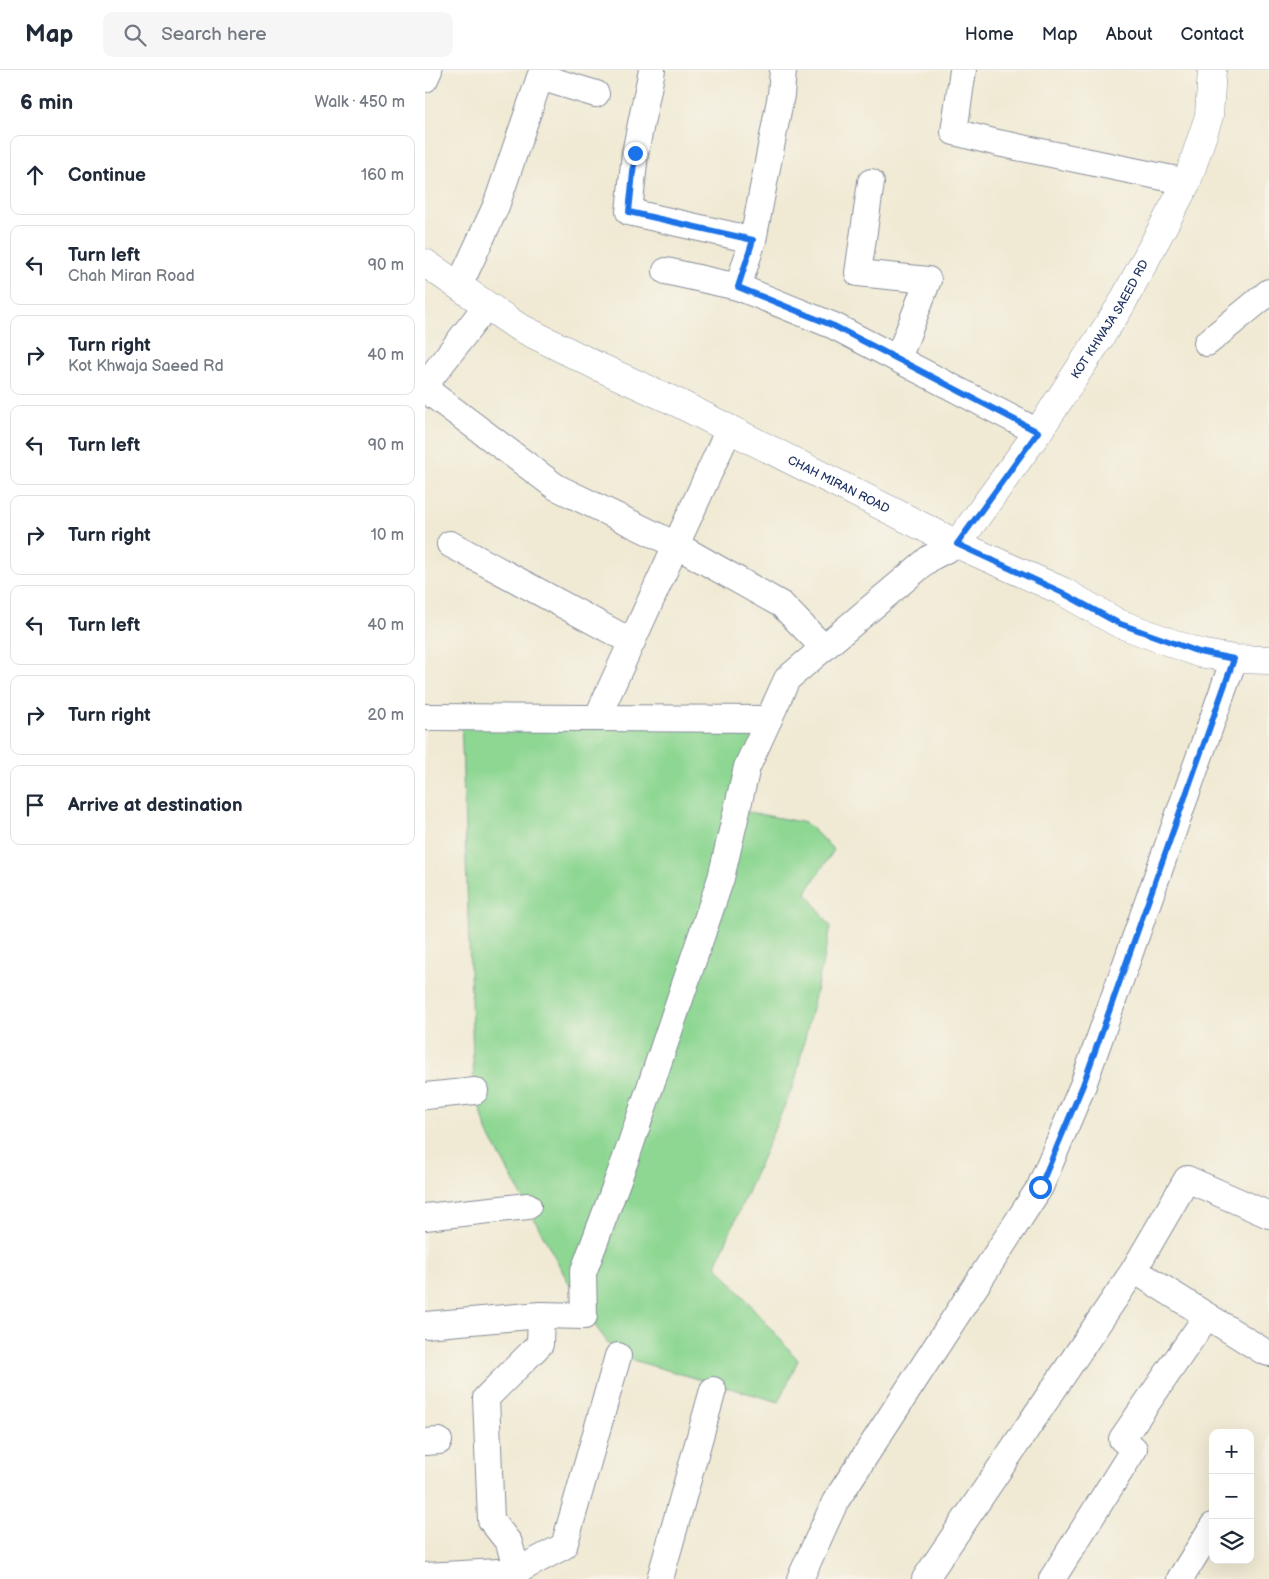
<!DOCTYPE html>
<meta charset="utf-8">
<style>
:root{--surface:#fff;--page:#f6f6f7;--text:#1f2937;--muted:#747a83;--line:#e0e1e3}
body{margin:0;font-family:"Balsamiq Sans",sans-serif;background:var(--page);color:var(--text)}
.controls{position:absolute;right:15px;bottom:15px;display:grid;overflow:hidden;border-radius:10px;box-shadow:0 5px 20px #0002}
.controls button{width:45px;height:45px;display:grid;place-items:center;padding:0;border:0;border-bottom:1px solid var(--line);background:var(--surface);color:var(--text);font:25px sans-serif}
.stop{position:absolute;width:15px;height:15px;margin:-11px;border:4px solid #1a73e8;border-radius:50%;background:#fff}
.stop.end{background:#1a73e8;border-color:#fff;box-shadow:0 1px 5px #0008}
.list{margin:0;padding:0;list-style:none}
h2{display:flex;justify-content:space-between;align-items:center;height:65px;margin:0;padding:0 20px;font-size:21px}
h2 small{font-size:16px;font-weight:400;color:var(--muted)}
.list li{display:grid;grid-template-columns:32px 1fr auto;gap:15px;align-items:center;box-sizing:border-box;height:80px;margin:0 10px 10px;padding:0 10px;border:1px solid var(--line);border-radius:10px}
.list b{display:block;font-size:19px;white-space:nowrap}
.list p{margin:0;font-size:16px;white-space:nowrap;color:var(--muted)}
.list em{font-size:16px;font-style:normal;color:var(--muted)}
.icon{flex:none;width:28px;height:28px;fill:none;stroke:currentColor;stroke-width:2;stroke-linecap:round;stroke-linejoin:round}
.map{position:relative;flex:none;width:844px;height:1509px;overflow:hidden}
header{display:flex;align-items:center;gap:30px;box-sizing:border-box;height:70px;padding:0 25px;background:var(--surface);border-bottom:1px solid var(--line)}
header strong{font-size:24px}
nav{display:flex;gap:28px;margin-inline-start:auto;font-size:18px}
.search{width:350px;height:45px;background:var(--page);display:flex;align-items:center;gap:12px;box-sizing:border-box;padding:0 18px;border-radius:10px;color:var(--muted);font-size:19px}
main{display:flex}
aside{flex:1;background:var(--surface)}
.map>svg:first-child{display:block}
.green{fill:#8ed793;stroke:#548378}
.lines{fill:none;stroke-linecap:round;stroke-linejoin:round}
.minor-casing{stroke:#868c99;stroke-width:28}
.tertiary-casing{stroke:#868c99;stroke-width:29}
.secondary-casing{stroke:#868c99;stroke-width:29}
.minor{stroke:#fff;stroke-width:26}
.tertiary{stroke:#fff;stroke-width:28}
.secondary{stroke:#fff;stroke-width:28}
.route{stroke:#1a73e8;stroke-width:6}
.labels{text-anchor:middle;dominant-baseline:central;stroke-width:4;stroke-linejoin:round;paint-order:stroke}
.street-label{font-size:12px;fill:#1b2f5e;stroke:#f7f3e8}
</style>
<header>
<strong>Map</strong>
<div class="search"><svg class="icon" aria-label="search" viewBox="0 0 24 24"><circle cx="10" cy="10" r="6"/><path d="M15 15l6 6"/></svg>Search here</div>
<nav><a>Home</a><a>Map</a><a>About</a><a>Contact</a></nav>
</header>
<main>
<aside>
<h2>6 min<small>Walk · 450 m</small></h2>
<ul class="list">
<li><svg class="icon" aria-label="ahead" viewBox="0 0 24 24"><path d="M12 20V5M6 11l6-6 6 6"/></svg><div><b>Continue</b></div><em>160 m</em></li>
<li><svg class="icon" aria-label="left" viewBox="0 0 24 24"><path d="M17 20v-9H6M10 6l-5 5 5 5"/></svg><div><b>Turn left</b><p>Chah Miran Road</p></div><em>90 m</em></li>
<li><svg class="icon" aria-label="right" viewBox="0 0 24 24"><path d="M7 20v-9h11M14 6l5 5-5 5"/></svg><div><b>Turn right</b><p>Kot Khwaja Saeed Rd</p></div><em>40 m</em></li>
<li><svg class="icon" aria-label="left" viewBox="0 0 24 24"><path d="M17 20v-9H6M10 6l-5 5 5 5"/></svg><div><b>Turn left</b></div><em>90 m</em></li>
<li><svg class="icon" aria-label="right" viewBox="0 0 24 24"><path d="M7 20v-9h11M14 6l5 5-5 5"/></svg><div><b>Turn right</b></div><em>10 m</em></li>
<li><svg class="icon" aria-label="left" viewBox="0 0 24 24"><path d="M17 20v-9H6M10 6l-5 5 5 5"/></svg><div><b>Turn left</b></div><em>40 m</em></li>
<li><svg class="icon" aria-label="right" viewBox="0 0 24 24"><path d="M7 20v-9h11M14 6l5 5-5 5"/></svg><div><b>Turn right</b></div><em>20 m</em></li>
<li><svg class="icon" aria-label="arrive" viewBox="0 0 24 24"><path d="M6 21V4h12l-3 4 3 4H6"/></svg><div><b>Arrive at destination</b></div></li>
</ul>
</aside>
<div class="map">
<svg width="844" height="1509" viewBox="0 0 844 1509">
<rect width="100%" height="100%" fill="#f7f3e8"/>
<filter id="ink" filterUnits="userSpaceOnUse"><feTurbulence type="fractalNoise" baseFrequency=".02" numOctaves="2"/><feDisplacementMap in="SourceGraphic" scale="10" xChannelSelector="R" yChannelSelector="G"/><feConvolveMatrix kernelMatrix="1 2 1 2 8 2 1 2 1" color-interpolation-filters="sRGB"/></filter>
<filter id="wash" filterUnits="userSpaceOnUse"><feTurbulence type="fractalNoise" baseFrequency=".0096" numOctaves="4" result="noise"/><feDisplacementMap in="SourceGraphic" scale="20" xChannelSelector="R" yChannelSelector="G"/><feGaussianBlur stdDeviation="1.12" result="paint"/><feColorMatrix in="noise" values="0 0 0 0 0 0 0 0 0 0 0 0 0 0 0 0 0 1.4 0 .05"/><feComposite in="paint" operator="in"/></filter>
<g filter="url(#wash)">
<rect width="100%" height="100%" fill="#f0ead4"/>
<path class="green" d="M36,647l308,2 -26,92 63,12 28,27 -28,42 25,35 -36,154 -79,184 82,95 -19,42 -161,-46 -34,-45 -98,-181 -12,-46z"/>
</g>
<g filter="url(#ink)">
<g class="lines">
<g class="minor-casing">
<g id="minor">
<path d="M227,0l-17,83 -6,59 124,28 28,-145 2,-25"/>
<path d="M538,0l-9,62 44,11 189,39"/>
<path d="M0,9l4,-9"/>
<path d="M446,112l-13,91 70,7 -30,79"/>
<path d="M328,170l-15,47 96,39 204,106"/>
<path d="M241,201l72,16"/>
<path d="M34,216l37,-80 44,-129 56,17"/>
<path d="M782,273l62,-51"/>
<path d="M0,315l62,-80"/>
<path d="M0,319l131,98 120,58 106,60 42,43"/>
<path d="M25,474l182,98"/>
<path d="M0,647l344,2"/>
<path d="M172,648l132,-289"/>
<path d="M0,1026l50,-5"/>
<path d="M844,1145l-82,-36 -53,91 129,81 6,2"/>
<path d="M0,1147l103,-11"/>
<path d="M0,1255l116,-10 43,1 -1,-43 43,-115 95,-280 26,-111 40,-88 143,-121 27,-14"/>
<path d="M0,1372l14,-1"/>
<path d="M92,1501l47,-25 54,-190"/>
<path d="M0,1506l92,-5 -8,-28 -18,-23 -5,-122 54,-54 1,-29"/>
<path d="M235,1509l53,-189"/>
<path d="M375,1509l35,-77 205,-315 43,-102 151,-426"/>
<path d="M500,1509l209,-309"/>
<path d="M627,1509l82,-130 -12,-10 85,-123"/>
<path d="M755,1509l33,-53"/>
</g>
</g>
<g class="tertiary-casing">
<g id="tertiary">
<path id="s1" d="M532,474l81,-112 82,-125 67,-125 22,-66 3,-46"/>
</g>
</g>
<g class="secondary-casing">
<g id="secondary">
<path id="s2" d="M0,193l92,63 80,40 81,37 279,141 105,47 56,32 81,30 35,6 35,1"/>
</g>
</g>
<use href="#minor" class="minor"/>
<use href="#tertiary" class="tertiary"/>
<use href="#secondary" class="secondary"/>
</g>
</g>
<g class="lines" filter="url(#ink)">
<path class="route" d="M210,83l-6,59 124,28 -15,47 96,39 204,106 -81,112 104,48 57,31 81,29 35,7 -151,426 -43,102"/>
</g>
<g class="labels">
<g class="street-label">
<text stroke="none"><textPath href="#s1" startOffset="272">KOT KHWAJA SAEED RD</textPath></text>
<text stroke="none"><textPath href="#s2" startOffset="470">CHAH MIRAN ROAD</textPath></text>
</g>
</g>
</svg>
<div class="controls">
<button>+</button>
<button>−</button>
<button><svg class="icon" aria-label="layers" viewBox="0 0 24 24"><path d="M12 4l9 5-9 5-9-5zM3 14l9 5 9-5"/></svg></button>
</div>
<div class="stop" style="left:615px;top:1117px"></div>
<div class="stop end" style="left:210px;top:83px"></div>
</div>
</main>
